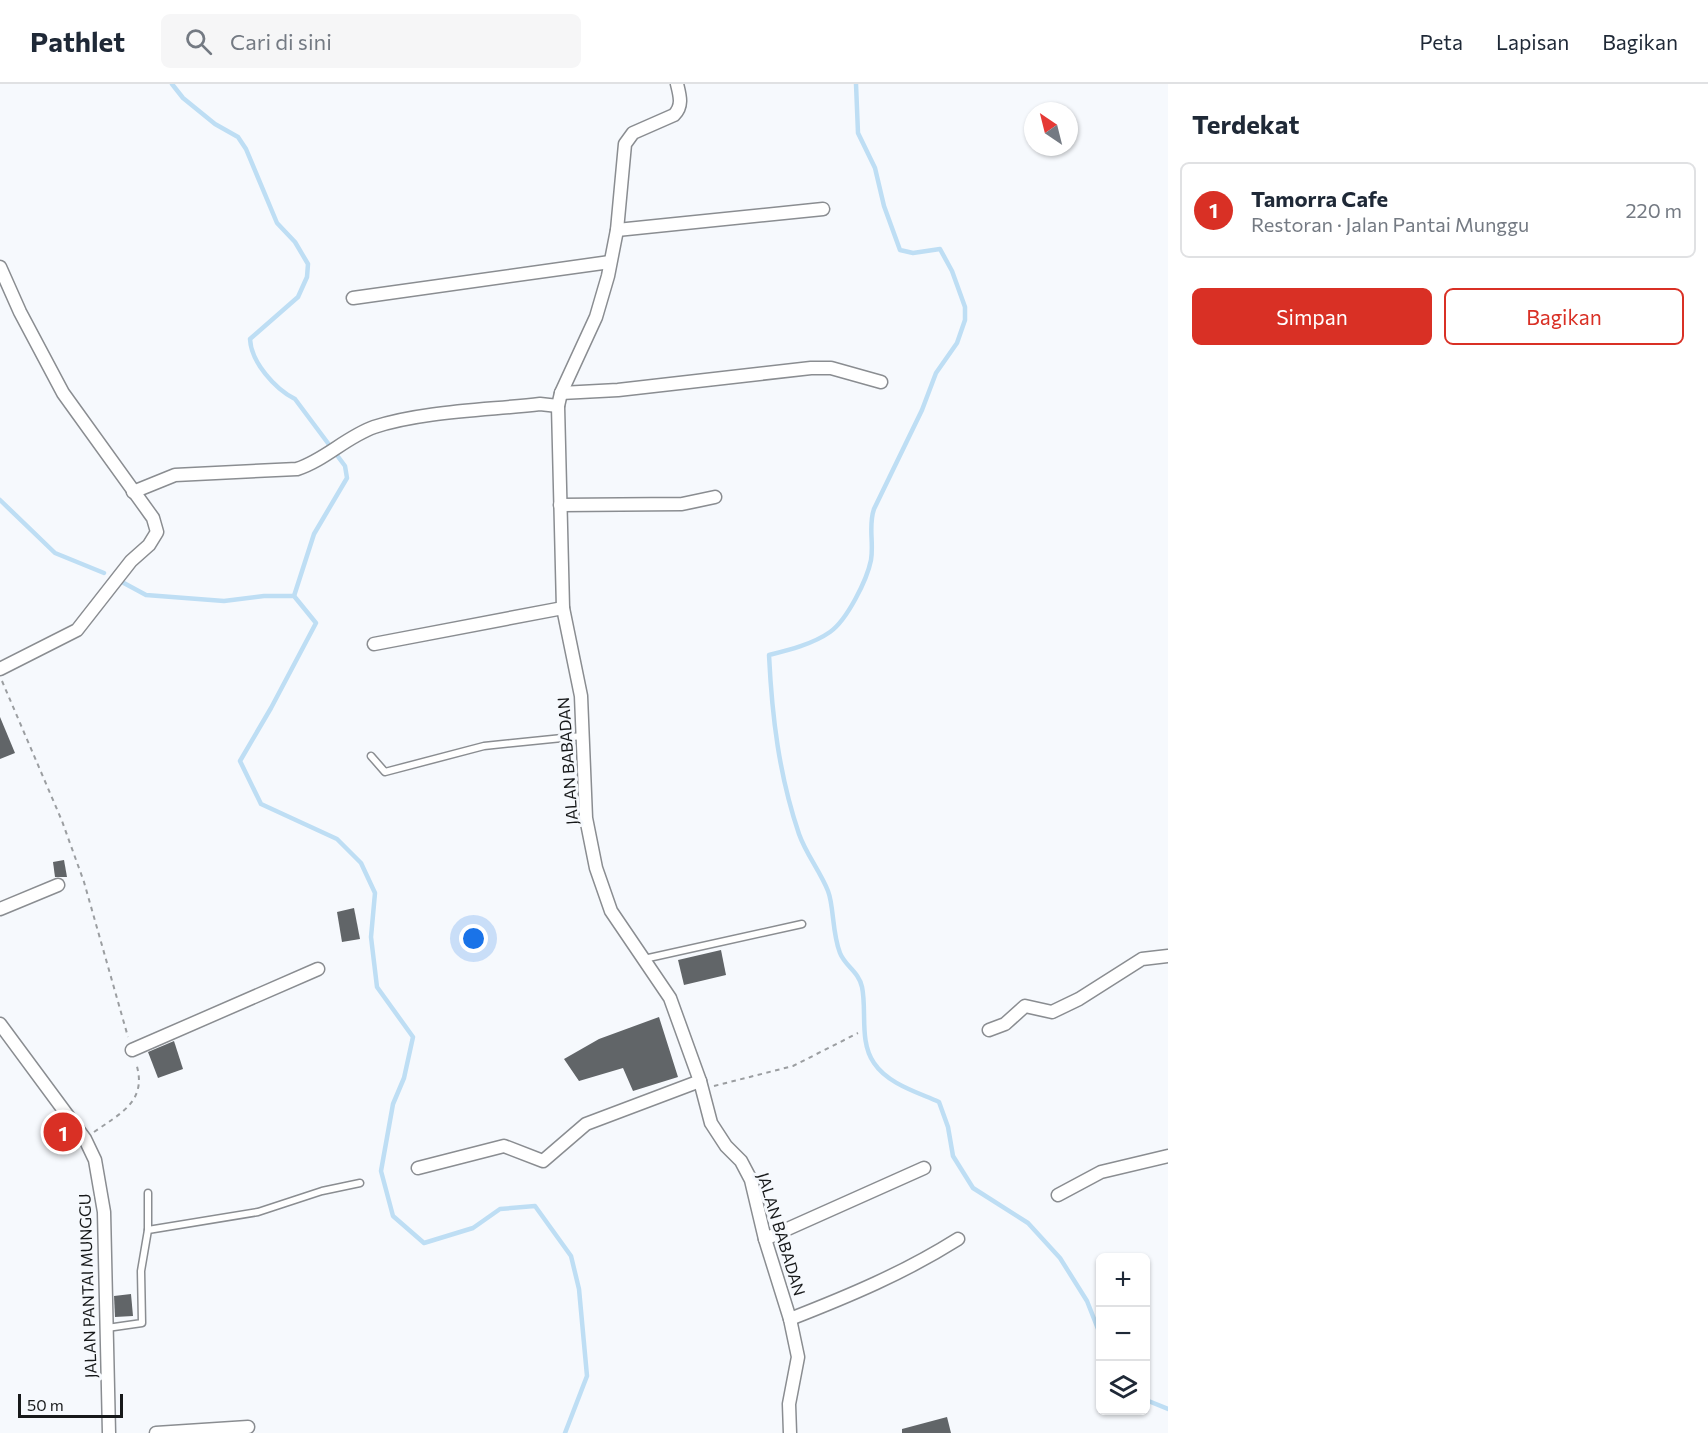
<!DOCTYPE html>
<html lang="id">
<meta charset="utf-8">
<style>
:root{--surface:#fff;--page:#f6f6f7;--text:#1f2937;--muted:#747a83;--line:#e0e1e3;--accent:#d93025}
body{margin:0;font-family:Commissioner,sans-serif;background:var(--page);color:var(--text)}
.controls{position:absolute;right:18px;bottom:18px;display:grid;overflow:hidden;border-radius:9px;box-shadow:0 2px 4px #0004}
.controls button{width:54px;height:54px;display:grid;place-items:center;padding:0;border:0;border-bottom:2px solid var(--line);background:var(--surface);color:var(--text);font:30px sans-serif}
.compass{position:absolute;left:1024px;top:18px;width:54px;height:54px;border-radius:50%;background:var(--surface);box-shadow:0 2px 4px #0004;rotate:325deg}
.scale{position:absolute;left:18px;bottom:15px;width:105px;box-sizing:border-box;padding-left:6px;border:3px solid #17191a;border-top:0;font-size:16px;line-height:21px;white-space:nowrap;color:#17191a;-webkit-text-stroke:4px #f6f9fd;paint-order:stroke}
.you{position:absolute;left:474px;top:855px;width:21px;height:21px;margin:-15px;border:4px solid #fff;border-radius:50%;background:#1a73e8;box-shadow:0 0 0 9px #1a73e833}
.badge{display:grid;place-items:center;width:39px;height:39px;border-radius:50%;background:var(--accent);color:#fff;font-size:20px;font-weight:700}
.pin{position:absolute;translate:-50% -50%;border:3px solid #fff;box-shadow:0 2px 6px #0006}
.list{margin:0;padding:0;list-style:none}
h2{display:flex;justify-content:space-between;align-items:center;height:78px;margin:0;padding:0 24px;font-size:26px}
h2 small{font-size:20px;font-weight:400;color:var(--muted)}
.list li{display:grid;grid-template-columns:39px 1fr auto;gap:18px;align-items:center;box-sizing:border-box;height:96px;margin:0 12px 12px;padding:0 12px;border:2px solid var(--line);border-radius:9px}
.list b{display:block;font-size:22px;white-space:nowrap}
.list p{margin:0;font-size:20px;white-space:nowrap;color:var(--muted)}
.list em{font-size:20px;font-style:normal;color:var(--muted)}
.actions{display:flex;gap:12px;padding:18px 24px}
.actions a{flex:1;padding:14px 0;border:2px solid var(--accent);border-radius:9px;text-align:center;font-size:21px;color:var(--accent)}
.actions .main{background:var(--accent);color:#fff}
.icon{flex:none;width:33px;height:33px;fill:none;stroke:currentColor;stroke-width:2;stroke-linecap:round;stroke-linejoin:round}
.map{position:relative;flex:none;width:1168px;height:1349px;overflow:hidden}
header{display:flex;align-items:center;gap:36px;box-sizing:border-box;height:84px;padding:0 30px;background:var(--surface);border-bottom:2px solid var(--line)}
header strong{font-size:28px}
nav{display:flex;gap:33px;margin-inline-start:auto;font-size:21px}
.search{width:420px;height:54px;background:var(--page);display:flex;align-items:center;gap:15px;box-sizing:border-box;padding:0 21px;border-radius:9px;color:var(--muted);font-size:22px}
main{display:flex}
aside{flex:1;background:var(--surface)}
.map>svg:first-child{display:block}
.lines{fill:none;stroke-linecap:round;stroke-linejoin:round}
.stream{stroke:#bedef4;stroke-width:4.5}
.building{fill:#616568}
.lane-casing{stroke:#8a8d91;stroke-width:9}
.street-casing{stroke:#8a8d91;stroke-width:15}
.path{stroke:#9b9ea1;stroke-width:2;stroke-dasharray:4.5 4.5;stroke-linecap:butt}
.lane{stroke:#fff;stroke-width:6}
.street{stroke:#fff;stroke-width:12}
.labels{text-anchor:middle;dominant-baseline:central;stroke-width:6;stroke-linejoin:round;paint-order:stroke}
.street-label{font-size:16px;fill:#17191a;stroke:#f6f9fd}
</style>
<header>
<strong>Pathlet</strong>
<div class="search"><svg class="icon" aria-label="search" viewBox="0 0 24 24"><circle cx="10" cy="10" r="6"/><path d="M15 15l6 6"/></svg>Cari di sini</div>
<nav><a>Peta</a><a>Lapisan</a><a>Bagikan</a></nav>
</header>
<main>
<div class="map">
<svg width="1168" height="1349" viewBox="0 0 1168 1349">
<rect width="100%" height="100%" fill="#f6f9fd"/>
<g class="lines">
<g class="stream">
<path d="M172,0l11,14 32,26 23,13 8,12 31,74 18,19 13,22 -1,13 -9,20 -48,42c1,23 25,50 45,60l50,67 2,12 -33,56 -20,62"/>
<path d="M856,0l2,49 17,35 9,38 16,44 13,3 27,-4 12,22 13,36v13l-8,23 -21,30 -14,37 -48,99c-6,17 0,33 -3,51 -4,20 -24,60 -41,72 -17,12 -41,18 -61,23 3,62 10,120 30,179 7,20 21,37 29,57 6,15 4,42 12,62 5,13 19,19 22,34 5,23 -3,55 12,76 14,21 43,29 65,39l9,25 5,29 20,32 55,35 32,35 27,43 13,33"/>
<path d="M0,416l55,53 49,20"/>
<path d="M122,498l24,13 78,6 40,-5h30l22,27 -45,85 -31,53 21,43 76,35 24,24 14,30 -4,44 6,50 36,50 -9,41 -11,26 -12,67 12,45 31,27 49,-15 27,-19 35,-3 36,50 8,33 8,87 -22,57"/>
<path d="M1146,1316l22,9"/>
</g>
</g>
<g class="building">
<path d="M0,633l15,36 -15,6z"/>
<path d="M64,776l3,17h-12l-2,-15z"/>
<path d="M354,824l6,31 -18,3 -5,-30z"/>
<path d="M721,866l5,25 -42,10 -6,-25z"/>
<path d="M659,933l19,60 -45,14 -10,-23 -44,13 -15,-22 35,-20z"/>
<path d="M174,957l9,28 -25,9 -10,-26z"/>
<path d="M131,1210l2,22 -18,1 -1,-21z"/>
<path d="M947,1333l4,16h-49v-4z"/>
</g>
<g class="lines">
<g class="lane-casing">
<g id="lane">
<path d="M371,672l14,16 99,-26 98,-10"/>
<path d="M644,875l158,-35"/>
<path d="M148,1146v-37"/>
<path d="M107,1244l35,-5 -1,-52 7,-41 110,-18 64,-21 38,-8"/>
</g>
</g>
<g class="street-casing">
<g id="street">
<path d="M677,0c3,12 6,22 -3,31l-41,18 -8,11 -8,86 -9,46 -12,41 -35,76 -3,13 5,202 18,88 5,122 10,50 15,43 59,87 30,83 11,42 15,23 15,15 10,19 14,59 25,80 8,38 -9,47 1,29"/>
<path d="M617,146l206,-21"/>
<path d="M0,183l20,45 43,81 90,125 4,14 -8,13 -18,16 -54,69 -77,39"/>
<path d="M353,214l257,-36"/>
<path d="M561,309l57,-3 193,-22h20l50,14"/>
<path d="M133,408l42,-17 122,-6c28,-9 49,-32 77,-42 48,-16 115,-17 166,-23l18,2"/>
<path d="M560,421l122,-1 33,-7"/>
<path d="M374,560l189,-36"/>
<path d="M0,825l58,-24"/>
<path d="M0,940l85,115 10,21 9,52 5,221"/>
<path d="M989,946l16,-6 20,-18 27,6 27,-13 63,-40 26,-3"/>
<path d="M132,966l186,-81"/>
<path d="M418,1084l86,-22 39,15 43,-37 114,-43"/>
<path d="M1058,1111l43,-23 67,-16"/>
<path d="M765,1155l159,-71"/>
<path d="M790,1235c59,-23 114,-46 168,-80"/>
<path d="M156,1349l92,-6"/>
</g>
</g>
<g class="path">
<path d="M2,597l60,140 22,61 44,155"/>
<path d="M714,1002l79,-20 65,-33"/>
<path d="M94,1048c27,-19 54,-31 42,-69"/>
</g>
<use href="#lane" class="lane"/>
<use href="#street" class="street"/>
</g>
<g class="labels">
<g class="street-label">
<text transform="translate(567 677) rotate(-94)">JALAN BABADAN</text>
<text transform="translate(782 1150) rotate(73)">JALAN BABADAN</text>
<text transform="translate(87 1202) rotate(-92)">JALAN PANTAI MUNGGU</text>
</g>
</g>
</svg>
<div class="controls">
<button>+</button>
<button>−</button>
<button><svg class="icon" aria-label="layers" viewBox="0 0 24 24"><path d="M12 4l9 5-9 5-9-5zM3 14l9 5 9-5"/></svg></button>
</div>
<svg class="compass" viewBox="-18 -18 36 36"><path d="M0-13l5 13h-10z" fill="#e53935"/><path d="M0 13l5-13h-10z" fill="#747a83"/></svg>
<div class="scale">50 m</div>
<div class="you"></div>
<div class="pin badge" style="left:63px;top:1048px">1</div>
</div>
<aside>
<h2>Terdekat<small></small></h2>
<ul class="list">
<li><span class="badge">1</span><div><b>Tamorra Cafe</b><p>Restoran · Jalan Pantai Munggu</p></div><em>220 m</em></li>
</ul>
<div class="actions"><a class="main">Simpan</a><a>Bagikan</a></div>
</aside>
</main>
